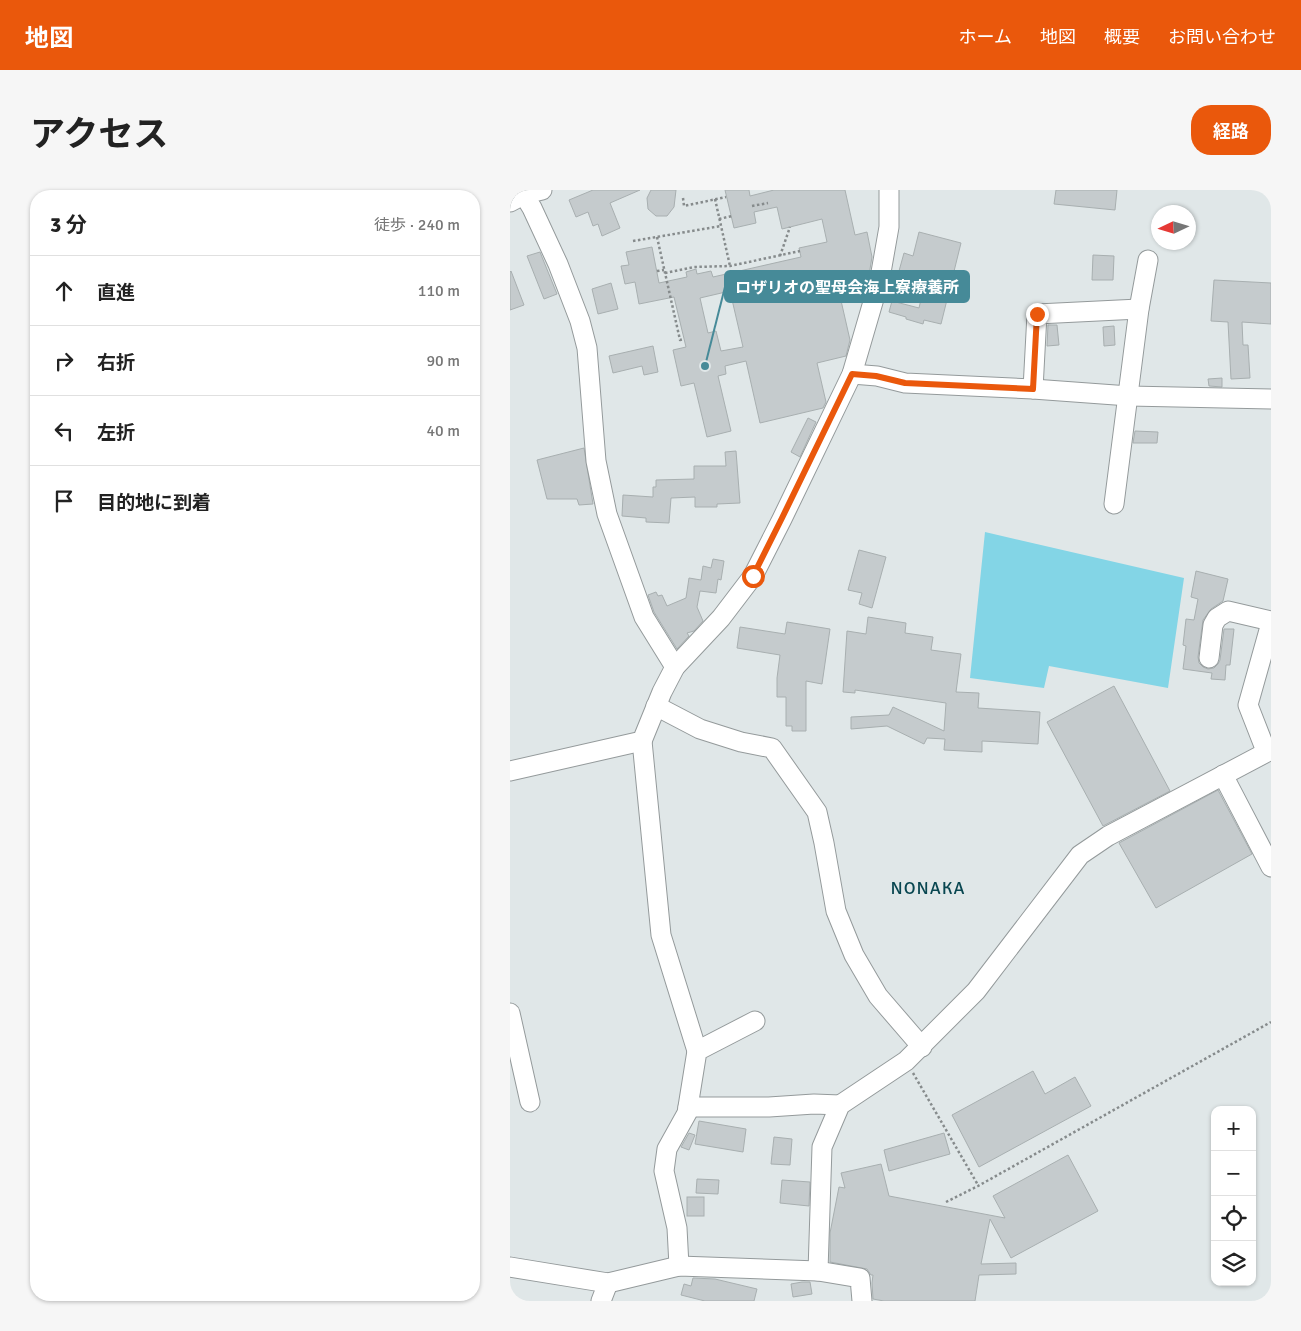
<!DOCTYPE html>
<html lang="ja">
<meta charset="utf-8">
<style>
:root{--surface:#fff;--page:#f6f6f6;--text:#222;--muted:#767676;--line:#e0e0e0;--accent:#ea580c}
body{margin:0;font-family:Signika,"Noto Sans JP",sans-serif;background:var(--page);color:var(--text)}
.controls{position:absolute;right:15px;bottom:15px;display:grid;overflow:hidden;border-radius:10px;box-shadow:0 1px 4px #0004}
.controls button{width:45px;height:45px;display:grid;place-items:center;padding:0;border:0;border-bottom:1px solid var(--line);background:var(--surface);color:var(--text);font:25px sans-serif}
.compass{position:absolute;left:641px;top:15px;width:45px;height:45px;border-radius:50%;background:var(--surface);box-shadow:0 1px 4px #0004;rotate:266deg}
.stop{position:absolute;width:15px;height:15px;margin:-11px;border:4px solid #ea580c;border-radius:50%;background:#fff}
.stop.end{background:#ea580c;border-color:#fff;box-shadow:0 1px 5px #0008}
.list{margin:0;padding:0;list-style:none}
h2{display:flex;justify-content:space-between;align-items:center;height:65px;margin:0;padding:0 20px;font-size:21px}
h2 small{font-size:16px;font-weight:400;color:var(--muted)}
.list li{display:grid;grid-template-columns:32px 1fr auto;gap:15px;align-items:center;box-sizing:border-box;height:70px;padding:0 20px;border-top:1px solid var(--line)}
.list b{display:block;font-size:19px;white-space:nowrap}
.list em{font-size:16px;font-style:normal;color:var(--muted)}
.icon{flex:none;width:28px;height:28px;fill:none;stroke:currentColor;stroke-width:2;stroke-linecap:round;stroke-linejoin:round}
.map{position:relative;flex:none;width:761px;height:1111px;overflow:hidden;border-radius:20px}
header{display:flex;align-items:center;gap:30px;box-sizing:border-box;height:70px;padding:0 25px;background:var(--accent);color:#fff}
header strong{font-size:24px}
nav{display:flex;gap:28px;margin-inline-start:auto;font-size:18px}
.intro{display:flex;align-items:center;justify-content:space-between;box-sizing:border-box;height:120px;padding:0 30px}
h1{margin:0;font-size:35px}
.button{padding:12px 22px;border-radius:20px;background:var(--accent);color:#fff;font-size:18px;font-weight:700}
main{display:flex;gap:30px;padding:0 30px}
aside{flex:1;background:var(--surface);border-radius:20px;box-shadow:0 1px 4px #0004}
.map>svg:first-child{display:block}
.green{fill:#83d5e6}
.building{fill:#c5cbcd;stroke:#a8afb0;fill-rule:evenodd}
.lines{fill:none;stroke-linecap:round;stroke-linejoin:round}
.minor-casing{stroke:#949a9b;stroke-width:21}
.path{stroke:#868b8c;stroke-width:2.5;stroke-dasharray:2.5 2.5;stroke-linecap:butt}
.minor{stroke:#fff;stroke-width:19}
.route{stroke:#ea580c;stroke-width:6}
.labels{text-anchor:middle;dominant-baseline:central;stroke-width:4;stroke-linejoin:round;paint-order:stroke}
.quarter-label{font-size:18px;letter-spacing:1px;fill:#084650;stroke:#e0e7e8}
.leader{fill:none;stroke:#468a98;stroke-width:2}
.callout-dot{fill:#468a98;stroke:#e0e7e8;stroke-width:2}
.callout{fill:#468a98;stroke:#468a98;stroke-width:2}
.callout-label{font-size:16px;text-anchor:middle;font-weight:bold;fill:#fff}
</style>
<header>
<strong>地図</strong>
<nav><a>ホーム</a><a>地図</a><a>概要</a><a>お問い合わせ</a></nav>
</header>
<div class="intro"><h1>アクセス</h1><a class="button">経路</a></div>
<main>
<aside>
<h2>3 分<small>徒歩 · 240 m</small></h2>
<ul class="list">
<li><svg class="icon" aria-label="ahead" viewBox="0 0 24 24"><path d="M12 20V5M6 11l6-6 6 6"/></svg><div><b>直進</b></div><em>110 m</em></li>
<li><svg class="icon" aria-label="right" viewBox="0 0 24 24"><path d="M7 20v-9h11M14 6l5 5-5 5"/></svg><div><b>右折</b></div><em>90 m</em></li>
<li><svg class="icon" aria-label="left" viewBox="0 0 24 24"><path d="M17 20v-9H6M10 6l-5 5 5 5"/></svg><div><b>左折</b></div><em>40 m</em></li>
<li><svg class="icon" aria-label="arrive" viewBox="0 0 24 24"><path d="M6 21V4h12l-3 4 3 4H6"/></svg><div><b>目的地に到着</b></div></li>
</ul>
</aside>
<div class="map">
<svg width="761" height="1111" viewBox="0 0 761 1111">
<rect width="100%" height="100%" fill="#e0e7e8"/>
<path class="green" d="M475,342l199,46 -16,110 -119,-22 -5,22 -74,-10z"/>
<g class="building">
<path d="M83,0h47l-30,13 10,25 -18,8 -4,-12 -5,2 -5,-14 -12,5 -7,-17z"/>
<path d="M141,0h25l-2,17 -7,9h-11l-8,-7 -1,-11z"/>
<path d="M215,0h24l1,6 24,-6h71l10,45 12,-3 5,25 -3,18 -32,8 13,57 -4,16 -29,7 9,39 -3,6 -63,15 -14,-62 -21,5 1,8 -8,2 13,55 -24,6 -13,-54 -13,3 -8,-36 13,-3 -12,-50 -35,7 -4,-22 -10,2 -4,-18 8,-1 -3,-13 26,-5 7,36 28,-6 -1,-5 10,-3 1,5 14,-3 2,6 88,-20 -2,-9 28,-6 -5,-23 -40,10 -5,-22 -23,5 2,11 -22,5zM220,101l13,56 -22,4 -5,-20 -8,2 -8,-35z"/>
<path d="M546,0h61l-2,20 -61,-6z"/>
<path d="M409,42l42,11 -20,81 -17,-4 -1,4 -17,-5v-2l-17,-5 3,-11 27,7 7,-30 -27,-7 5,-18 9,3z"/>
<path d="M30,62l17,42 -13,5 -17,-43z"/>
<path d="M583,65l21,1 -1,24h-21z"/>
<path d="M1,81l13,34 -14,5v-38z"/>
<path d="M704,90l57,3v41l-29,-2 1,23h5l2,33 -19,1 -3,-57 -17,-1z"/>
<path d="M101,93l7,26 -20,5 -6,-25z"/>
<path d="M538,135h9l2,20 -12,1z"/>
<path d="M604,136l1,19 -11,1 -1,-19z"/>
<path d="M143,156l5,26 -14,3 -2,-9 -29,7 -4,-17z"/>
<path d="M712,188v9l-13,-1 -1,-7z"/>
<path d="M298,228l8,4 -16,35 -9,-5z"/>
<path d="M625,241l23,1 -1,11h-24z"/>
<path d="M74,258l9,56 -14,1 -2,-6h-30l-10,-39z"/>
<path d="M226,261l4,52 -23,1v3h-22v-10l-24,1 -2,25 -23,-1v-4l-24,-2 1,-21 30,2v-10h3v-7l38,-1v-13h32l-1,-14z"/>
<path d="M349,360l27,7 -14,51 -13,-4 3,-11 -14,-3z"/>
<path d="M203,369l11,2 -3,19 -3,-1 -2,14 -16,-2 -3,16 6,14 -9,10 -7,2 2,3 -12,13 -23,-37 -6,-17 8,-3 2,4 4,-1 5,11 19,-8 3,-20 12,2 2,-14 8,2z"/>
<path d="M686,381l32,8 -5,22 -12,8 -8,11 -5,37 1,6 4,4 5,2 6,-1 4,-4 2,-4 4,-31h10l-4,36h-4l-1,15 -14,-1 1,-6 -29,-4 3,-23 -3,-1 3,-26 8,1 4,-21 -7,-2z"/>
<path d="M358,427l38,6 -1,10 28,4 -2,13 30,4 -5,38 23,1 -1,15 62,4 -2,32 -56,-3v11l-38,-2 1,-11 -18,-1 -3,6 -37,-18 -36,3v-12l38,-2 4,-8 51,24 2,-28 -91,-13v3l-12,-1 4,-61 19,3z"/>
<path d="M277,432l43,7 -8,55 -16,-3v50h-14v-5h-6v-29h-9v-19l3,-23 -43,-7 3,-21 45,7z"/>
<path d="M604,496l56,105 -67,35 -56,-104z"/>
<path d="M708,600l34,64 -96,54 -37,-65z"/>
<path d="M523,881l12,23 30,-17 16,29 -112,61 -27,-52z"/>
<path d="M189,931l47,8 -3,23 -48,-8z"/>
<path d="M179,943l6,2 -6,15 -8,-3z"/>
<path d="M434,943l6,21 -61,17 -5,-21z"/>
<path d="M264,947l18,2 -2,26 -19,-1z"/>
<path d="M558,965l30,56 -87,47 -21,-39 -9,45 35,-1v11l-37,1 -4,26h-91l-11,-2 -1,-16 1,-8h-2l-4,-6 -37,-7v-29l9,-46 6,1 -4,-15 40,-9 8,32 116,22 -12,-22z"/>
<path d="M187,989l22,1 -1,14 -22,-1z"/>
<path d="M272,990l28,2 -1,24 -29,-3z"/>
<rect x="177" y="1007" width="17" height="19"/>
<path d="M183,1088l22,1 42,10 -3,12h-49l-24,-6 3,-11 7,2z"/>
<path d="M292,1092h8l2,12 -19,3 -2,-13z"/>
</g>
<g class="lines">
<g class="minor-casing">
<g id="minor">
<path d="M11,0l11,18 26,56 22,57 7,27 9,113 11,53 37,103 31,50"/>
<path d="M0,12l15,-8 17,-4"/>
<path d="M342,184l25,2 28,7 128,6 96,7 142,3"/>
<path d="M523,199l4,-75 102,-5"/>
<path d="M604,314l25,-195 9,-49"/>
<path d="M699,468l4,-33 4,-7 11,-7 43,10"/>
<path d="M146,516l44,23 41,13 31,6 45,64 7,31 12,68 18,44 24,41 44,51"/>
<path d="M132,551l19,194 36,116"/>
<path d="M756,561l-18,-46 23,-82"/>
<path d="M0,581l132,-30 20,-49 13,-25 46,-49 32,-42 29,-57 70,-145 28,-96 9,-51v-37"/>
<path d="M713,585l48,92"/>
<path d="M0,823l20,89"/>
<path d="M178,917h81l45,-3 26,1"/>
<path d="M169,1076l-2,-38 -13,-57 3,-22 20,-36 10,-62 58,-30"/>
<path d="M0,1077l98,16 71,-17 139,5 42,7 2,23"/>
<path d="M308,1081l4,-124 18,-42 66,-44 70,-70 104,-136 28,-19 163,-86"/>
<path d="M91,1111l7,-18"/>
</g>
</g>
<g class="path">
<path d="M173,8l1,8 42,-9"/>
<path d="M205,9l15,67"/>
<path d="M242,16l16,-3"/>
<path d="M209,29l13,-3"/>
<path d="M147,47l23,103 4,-1"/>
<path d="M123,51l88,-15"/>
<path d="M270,66l10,-29"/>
<path d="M147,81l7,-1"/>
<path d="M155,83l29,-6 36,-1 70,-15"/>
<path d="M403,883l65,112"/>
<path d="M436,1012l32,-16 293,-164"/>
</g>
<use href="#minor" class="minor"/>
</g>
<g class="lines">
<path class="route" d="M243,386l29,-58 70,-144 24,2 29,7 128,6 4,-75"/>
</g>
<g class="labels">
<g class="quarter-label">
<text x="418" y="698">NONAKA</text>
</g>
</g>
<path class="leader" d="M195 176L215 97"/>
<circle class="callout-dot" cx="195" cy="176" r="5"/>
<rect class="callout" x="215" y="81" width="244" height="31" rx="5"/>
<g class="callout-label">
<text x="337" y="103">ロザリオの聖母会海上寮療養所</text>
</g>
</svg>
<div class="controls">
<button>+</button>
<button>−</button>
<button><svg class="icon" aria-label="locate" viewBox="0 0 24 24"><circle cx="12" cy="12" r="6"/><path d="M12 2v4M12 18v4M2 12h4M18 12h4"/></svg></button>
<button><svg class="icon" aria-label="layers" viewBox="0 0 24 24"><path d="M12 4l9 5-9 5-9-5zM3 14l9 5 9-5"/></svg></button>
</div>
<svg class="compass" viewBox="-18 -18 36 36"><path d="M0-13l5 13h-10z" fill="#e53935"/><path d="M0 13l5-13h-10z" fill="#767676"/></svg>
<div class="stop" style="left:243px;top:386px"></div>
<div class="stop end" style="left:527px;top:124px"></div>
</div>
</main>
